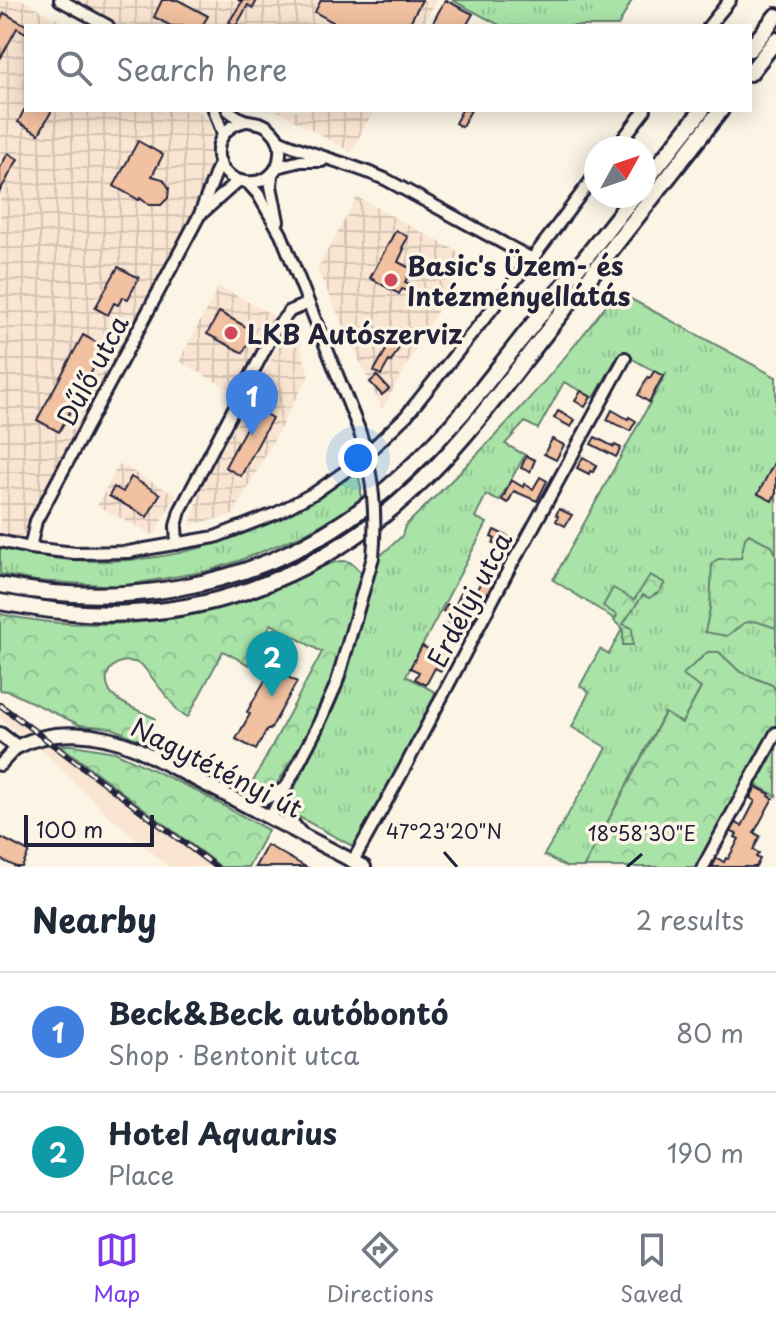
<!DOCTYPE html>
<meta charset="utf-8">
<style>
:root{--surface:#fff;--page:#f6f6f7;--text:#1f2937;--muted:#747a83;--line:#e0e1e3;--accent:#7c3aed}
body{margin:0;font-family:"Playpen Sans",sans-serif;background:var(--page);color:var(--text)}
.compass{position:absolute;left:584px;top:136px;width:72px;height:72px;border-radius:50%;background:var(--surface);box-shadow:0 4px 20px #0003;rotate:50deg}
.scale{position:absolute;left:24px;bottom:20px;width:130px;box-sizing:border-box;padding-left:8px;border:4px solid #22223b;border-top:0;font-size:22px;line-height:28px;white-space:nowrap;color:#22223b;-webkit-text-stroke:6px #fcf5e5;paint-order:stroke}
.you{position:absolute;left:358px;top:458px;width:28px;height:28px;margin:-20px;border:6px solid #fff;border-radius:50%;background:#1a73e8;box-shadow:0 0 0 12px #1a73e833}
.badge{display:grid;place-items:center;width:52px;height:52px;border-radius:50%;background:var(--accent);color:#fff;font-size:26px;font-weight:700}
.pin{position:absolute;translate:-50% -66px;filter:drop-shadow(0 2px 4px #0008)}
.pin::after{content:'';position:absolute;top:42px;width:28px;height:24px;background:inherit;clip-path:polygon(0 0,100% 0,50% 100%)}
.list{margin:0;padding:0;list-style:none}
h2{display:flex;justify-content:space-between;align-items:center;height:104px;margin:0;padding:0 32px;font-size:34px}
h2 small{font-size:26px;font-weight:400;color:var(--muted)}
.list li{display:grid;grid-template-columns:52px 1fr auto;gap:24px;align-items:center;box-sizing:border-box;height:120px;padding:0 32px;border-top:2px solid var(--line)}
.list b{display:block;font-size:30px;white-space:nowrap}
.list p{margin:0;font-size:26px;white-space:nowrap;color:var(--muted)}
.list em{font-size:26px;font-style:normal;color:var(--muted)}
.icon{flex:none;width:44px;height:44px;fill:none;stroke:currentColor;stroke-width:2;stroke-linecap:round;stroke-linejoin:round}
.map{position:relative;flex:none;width:776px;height:867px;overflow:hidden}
.search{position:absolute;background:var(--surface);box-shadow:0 4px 20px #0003;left:24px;right:24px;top:24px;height:88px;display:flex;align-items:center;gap:20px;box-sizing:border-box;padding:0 28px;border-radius:0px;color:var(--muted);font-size:30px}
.sheet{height:344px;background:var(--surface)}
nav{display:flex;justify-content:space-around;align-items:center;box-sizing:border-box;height:112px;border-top:2px solid var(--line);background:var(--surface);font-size:22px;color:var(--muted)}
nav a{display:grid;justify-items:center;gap:4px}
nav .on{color:var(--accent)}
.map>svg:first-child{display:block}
.built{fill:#f9e5d1}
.industrial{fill:url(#industrial-grid)}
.grass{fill:url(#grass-tufts);stroke:#668271;stroke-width:2}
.forest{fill:url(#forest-crowns);stroke:#668271;stroke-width:2}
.building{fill:#f1c1a1;stroke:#22223b;stroke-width:2}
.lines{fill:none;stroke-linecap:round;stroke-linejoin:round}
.minor-casing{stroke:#22223b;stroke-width:16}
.major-casing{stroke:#22223b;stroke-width:18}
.highway-casing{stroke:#22223b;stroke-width:20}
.minor{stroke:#fcf5e5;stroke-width:10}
.major{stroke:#fcf5e5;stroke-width:12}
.highway{stroke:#fcf5e5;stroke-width:14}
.rail-casing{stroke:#22223b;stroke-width:6}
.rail{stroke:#fcf5e5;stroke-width:3;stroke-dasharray:9;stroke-linecap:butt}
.minor-bridge-casing{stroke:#22223b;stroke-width:16;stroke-linecap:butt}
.minor-bridge{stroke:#fcf5e5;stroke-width:10}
.ticks{fill:none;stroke:#22223b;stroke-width:3}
.poi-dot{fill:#d1495b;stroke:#fcf5e5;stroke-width:3}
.labels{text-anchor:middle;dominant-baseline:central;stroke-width:7;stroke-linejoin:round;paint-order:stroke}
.poi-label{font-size:26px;font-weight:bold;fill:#22223b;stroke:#fcf5e5;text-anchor:start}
.street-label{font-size:26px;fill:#22223b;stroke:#fcf5e5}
.ticks-label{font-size:20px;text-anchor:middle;fill:#22223b;stroke:#fcf5e5;stroke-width:7;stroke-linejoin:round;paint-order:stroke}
</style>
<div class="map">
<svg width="776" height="867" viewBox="0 0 776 867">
<defs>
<pattern id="industrial-grid" width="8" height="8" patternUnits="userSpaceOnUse" patternTransform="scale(2)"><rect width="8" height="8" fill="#f9e5d1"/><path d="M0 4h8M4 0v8" fill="none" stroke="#d5c4b4"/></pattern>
<pattern id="grass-tufts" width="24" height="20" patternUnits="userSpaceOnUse" patternTransform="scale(2)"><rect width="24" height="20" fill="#a9e3a7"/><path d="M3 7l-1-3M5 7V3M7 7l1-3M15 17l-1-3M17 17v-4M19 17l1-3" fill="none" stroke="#91c291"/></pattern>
<pattern id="forest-crowns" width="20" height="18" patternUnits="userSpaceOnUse" patternTransform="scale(2)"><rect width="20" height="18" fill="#a9e3a7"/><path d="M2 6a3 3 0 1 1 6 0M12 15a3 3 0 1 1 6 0" fill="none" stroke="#91c291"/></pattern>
</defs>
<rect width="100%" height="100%" fill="#fcf5e5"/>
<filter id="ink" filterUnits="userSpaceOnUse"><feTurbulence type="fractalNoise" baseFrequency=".0125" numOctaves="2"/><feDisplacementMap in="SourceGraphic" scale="16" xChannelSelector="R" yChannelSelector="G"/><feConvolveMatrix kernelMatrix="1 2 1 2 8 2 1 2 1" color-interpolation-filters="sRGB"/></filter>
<g filter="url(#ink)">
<path class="built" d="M0,700l221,167h-52l-58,-49 -68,-67 -43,-32z"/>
<g class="industrial">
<path d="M0,0h23l46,26h-43v84h170l19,16 -6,19 1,25 -14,39 -11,23 -161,302 -5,3 -9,2 -10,-3z"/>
<path d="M73,0h364l-15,26h-303z"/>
<path d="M276,110h98l-23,42z"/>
<path d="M357,197l111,60 -86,152 -65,-140z"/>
<path d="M219,286l55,30 -41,75 -54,-30z"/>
<path d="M295,328l14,47 -76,140 -43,10 12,-38 84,-155z"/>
<path d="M119,464l57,31 -22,40 -57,-29z"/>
</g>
<g class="grass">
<path d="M452,0h180l-14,26h-117z"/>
<path d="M616,291l160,86v314l-4,-6 -32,-13 -21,-20h-11l-25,23 18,13 -19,35 -18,-9 -80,153h-18l-22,-12 63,-107 -35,-21 17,-35 -9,-6 20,-37 9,5 15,-29 -71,-45 114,-208 -4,4 -43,-24 -26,46 -30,-16 -26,47 -13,-7 -20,22 20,11 -26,46 -13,-6 -11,22 12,6 -81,153 29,16 -3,12 -73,137 -5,6 -57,-31 -6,-8 -1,-11 46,-94 11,-28 33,-119 22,-20 3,-10c76,-73 150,-150 211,-235z"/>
<path d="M357,469l4,18v11l-17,14 -42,23 -61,25 -33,11 -87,15 -85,-5 -36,-7v-27c102,29 203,12 296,-37 21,-11 41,-28 61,-41z"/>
<path d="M776,749v47l-20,-11z"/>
</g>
<g class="forest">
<path d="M749,534l23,12 4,8v74l-21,-7 -11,2 -17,13 -22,-4 5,-24 2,-45 6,-4 23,-1 4,-20z"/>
<path d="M342,561l8,1 11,10 -4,23 -18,65 -14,38 -8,18 -41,70 -9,8 -2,-4 -10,3 -7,-2 74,-139 -51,-28 -22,41 -26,-14 -35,66 -9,-5 -37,-47c-22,-12 -44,6 -32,27 5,10 34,21 45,26l-10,25 -33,-15 -32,-3 -72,-34 -8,-1v-76c74,17 170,12 241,-12 19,-6 39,-14 57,-23 15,-7 28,-16 44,-18z"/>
<path d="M650,575l15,8 -6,9 -10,6 -6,-3 -20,29 9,4 1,17h-10v-16l-9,-8 3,-6 -14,-9 10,-18 21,12z"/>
<path d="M708,652h11l21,20 32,13 4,6v34l-78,142h-114l81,-154 17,10 19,-35 -19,-13z"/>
<path d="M60,745h13l42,7 76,36 77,42 -20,37h-27z"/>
</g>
<g class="building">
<path d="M162,0h16l30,16 -6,10h-31l-17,-9z"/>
<path d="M238,0h19l-4,8 -5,-3 -12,21 -7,-4 13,-20z"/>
<path d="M321,0h101l-14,26h-68l-25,-14z"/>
<path d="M445,0l28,14 -7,12h-35z"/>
<path d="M4,13l22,12v8l-9,-5 -17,31v-38z"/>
<path d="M24,110h28l-13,24 -21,-12z"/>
<path d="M462,110h9l-9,17 -7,-4z"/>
<path d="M138,141l25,14 -11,21 11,3 6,9 -1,10 -7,7h-12l-9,-7 -1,2 -25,-14z"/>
<path d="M8,153l10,6 -18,32v-23z"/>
<path d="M396,230l12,7 -6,11 2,1 -6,13 14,7 -7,13 6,3 -4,6 -5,-2 -3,5 -29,-16z"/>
<path d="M118,267l21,11 -11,21 -5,-2 -5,8 -4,-2 -6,12 -13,-7z"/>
<path d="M219,312l35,19 -11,22 -36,-19z"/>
<path d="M398,329l9,5 -16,28 -2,-1 -8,14 -7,-4z"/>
<path d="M83,335l22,12 -46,85 -22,-12z"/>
<path d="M654,371l9,5 -14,26 -11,-7 10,-18 2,1z"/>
<path d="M377,376l12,13 -7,6 -12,-13z"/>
<path d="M581,391l10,6 -6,10 -10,-6z"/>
<path d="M256,409l16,9 -31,58 -16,-9z"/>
<path d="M612,410l16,9 1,-2 7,4 -6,10 -23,-11z"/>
<path d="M558,411l17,9 -4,7 -17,-9z"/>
<path d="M595,437l19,10 1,-2 6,3 -5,9 -25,-13z"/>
<path d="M552,439l12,6 -8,15 -12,-6z"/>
<path d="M526,456l9,4 -5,12 -9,-4z"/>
<path d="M583,457l14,8 -4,7 -3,-1 -1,3 -12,-6z"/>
<path d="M776,459v34l-4,8 -14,-7z"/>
<path d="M131,477l29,17 -13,23 -38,-21 5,-9 9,5z"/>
<path d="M540,477l7,4 -10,20 -23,-10 -6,12 -6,-3 9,-20 12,7 1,-3 9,5z"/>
<path d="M559,509l13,6 -7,11 -9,-5 2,-5 -2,-1z"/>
<path d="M494,530l19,9 -5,12 -15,-8 2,-4 -4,-2z"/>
<path d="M482,580l10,5 -25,47 -19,-10 4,-6 -9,-5 4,-7 7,4 7,-15 11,6z"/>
<path d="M422,646l16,8 2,-4 10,4 -9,17 -6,-3 -9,17 -11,-6 4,-7 -9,-4z"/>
<path d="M272,668l25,14 -27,48 -3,-1 -11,21 -20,-11 14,-25 -3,-2z"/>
<path d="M756,787l14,7 -1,2 4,2 -19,35 6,3 -7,14 6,3 -3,4 4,2 -4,8h-44l5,-9 7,4 2,-4 2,1 11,-20 -4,-2 2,-3 -6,-2 5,-9 6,3 13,-25 -5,-3z"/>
<path d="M0,837l29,15 -7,15h-6l-16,-8z"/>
<path d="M267,845l39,22h-51z"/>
</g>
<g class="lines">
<g class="minor-casing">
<g id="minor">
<path d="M60,0l48,26"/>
<path d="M709,26l21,-26"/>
<path d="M214,110l9,24"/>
<path d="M228,110c5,4 10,8 16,10 10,3 19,1 28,11 6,6 9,13 8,22 -1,45 -72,35 -61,-9 4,-14 14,-20 27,-23"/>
<path d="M278,140c36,16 74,24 109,40l145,79"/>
<path d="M616,148l29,-38"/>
<path d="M277,167l24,-6h21"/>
<path d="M272,174l-1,12 7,35"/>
<path d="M248,183l10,11 23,40 77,193"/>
<path d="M202,213l36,-32"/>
<path d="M0,541l30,7 45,5 53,-1 87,-15 62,-24 39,-21 41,-29 49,-47 126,-157 64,-85"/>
<path d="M177,544l-1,-18 4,-15 96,-183 14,-17 17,-7"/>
<path d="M30,548l6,-27 164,-307 20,-52"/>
<path d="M0,765l17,-18"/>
<path d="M285,795c-4,16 7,27 16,38"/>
<path d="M241,801l22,-1 22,-12"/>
<path d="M270,818l46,-88 20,-45 37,-128"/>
<path d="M353,861l49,-88 109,-208 14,-23 100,-184"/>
<path d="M703,867l73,-134"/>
</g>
</g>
<g class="major-casing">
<path id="major" d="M0,734l17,13c37,-20 82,-14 119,1l228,119"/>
</g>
<g class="highway-casing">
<g id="highway">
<path d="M750,49l26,-33"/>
<path d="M750,73l26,-33"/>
<path d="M644,183l58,-73"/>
<path d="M0,585c119,24 244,4 345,-64 46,-31 85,-71 121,-112l168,-213"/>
<path d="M0,602c44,8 88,14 133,11 109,-5 214,-57 291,-134 45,-44 82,-95 121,-145 58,-74 117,-149 176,-224"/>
</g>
</g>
<use href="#minor" class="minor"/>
<use href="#major" class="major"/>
<use href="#highway" class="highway"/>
<g class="rail-casing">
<path id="rail" d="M0,705l216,162"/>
</g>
<use href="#rail" class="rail"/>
<g class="minor-bridge-casing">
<path id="minor-bridge" d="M358,427c15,43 19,85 15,130"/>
</g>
<use href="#minor-bridge" class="minor-bridge"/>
</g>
</g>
<path class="ticks" d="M444,852l13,15M627,867l15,-13"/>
<g class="poi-dot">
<circle cx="391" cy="280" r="8"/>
<circle cx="231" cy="333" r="8"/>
</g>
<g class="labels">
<g class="poi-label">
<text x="407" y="265">Basic's Üzem- és<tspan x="407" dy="30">Intézményellátás</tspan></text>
<text x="247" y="333">LKB Autószerviz</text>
</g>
<g class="street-label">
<text transform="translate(92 370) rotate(-62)">Dűlő utca</text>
<text transform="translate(469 599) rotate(-62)">Erdélyi utca</text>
<text transform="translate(217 767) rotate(27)">Nagytétényi út</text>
</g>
</g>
<g class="ticks-label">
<text x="444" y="839">47°23'20"N</text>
<text x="642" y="841">18°58'30"E</text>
</g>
</svg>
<svg class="compass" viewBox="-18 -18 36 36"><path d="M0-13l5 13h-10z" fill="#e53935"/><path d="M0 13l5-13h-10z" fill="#747a83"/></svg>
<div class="scale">100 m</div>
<div class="you"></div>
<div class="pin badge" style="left:252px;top:436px;background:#3f7fe0">1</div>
<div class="pin badge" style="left:272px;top:697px;background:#0f9aa8">2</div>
<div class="search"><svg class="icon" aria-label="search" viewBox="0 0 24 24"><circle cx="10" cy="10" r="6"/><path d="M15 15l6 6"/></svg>Search here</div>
</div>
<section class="sheet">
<h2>Nearby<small>2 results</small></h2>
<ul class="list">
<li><span class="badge" style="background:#3f7fe0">1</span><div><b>Beck&amp;Beck autóbontó</b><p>Shop · Bentonit utca</p></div><em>80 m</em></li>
<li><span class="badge" style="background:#0f9aa8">2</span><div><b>Hotel Aquarius</b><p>Place</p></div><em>190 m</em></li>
</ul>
</section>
<nav>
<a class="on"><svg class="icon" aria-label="map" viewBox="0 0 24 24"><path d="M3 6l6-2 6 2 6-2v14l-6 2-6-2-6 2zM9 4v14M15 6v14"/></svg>Map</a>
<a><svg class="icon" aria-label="directions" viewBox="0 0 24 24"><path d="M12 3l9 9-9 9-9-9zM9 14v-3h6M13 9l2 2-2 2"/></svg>Directions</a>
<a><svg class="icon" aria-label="saved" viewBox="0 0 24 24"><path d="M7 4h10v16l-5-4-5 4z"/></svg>Saved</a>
</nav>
